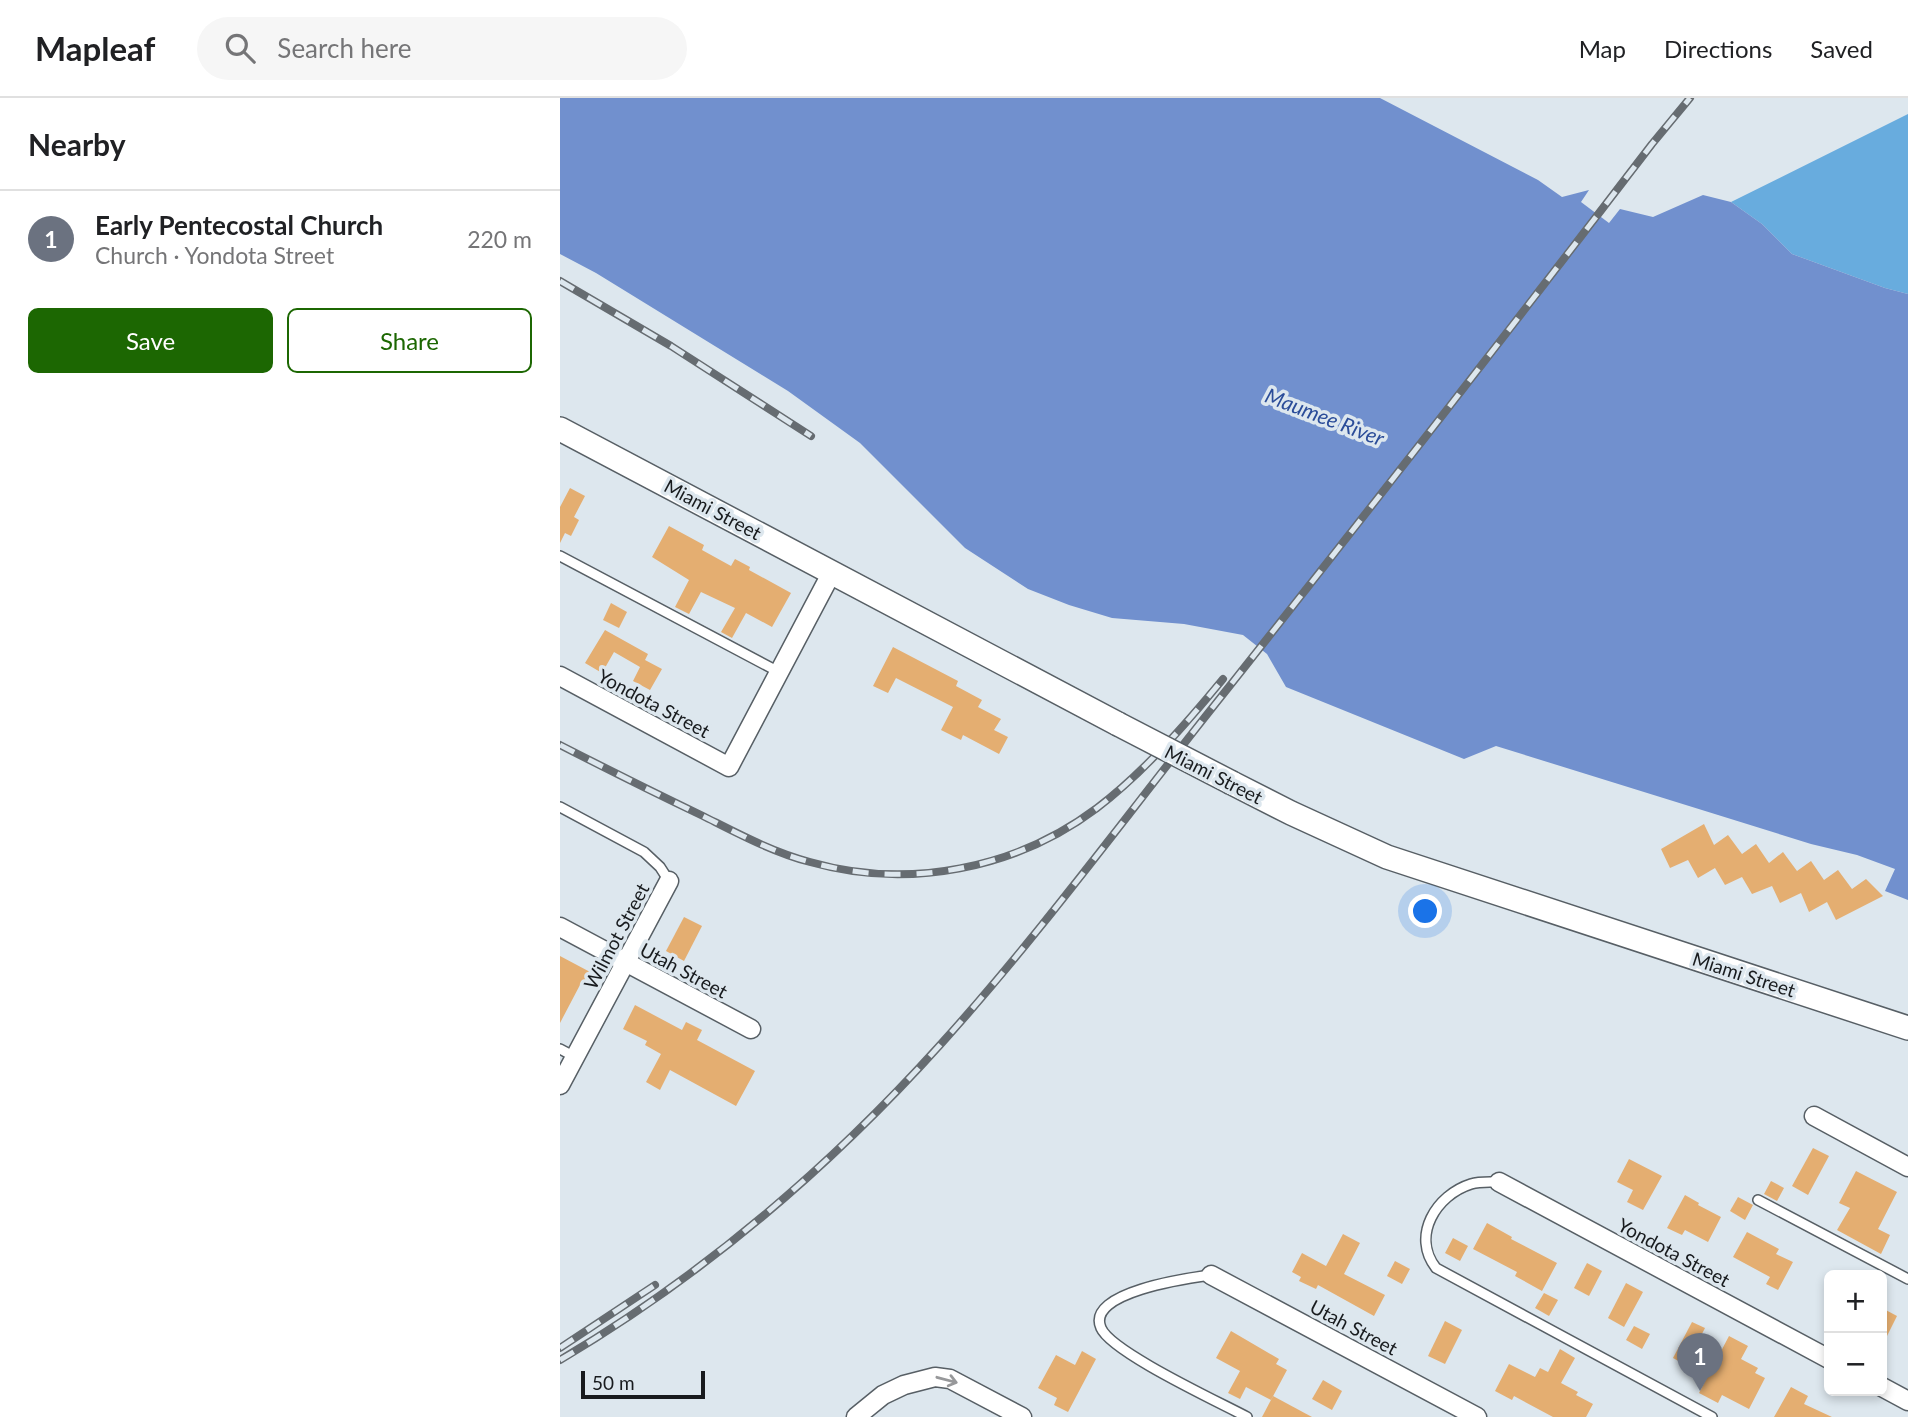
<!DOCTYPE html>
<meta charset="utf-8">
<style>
:root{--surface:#fff;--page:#f6f6f6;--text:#202124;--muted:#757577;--line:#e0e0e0;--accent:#1c6702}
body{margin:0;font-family:Lato,sans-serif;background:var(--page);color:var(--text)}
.controls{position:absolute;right:21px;bottom:21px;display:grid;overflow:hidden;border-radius:10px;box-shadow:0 4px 10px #0003}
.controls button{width:63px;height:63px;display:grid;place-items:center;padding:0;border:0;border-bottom:2px solid var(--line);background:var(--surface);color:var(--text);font:35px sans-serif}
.scale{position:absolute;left:21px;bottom:18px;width:124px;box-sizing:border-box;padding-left:7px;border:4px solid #181b1e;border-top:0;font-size:19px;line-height:24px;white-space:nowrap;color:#181b1e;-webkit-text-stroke:5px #dde7ee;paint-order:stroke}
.you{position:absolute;left:866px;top:814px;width:24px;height:24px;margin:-18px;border:5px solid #fff;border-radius:50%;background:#1a73e8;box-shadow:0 0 0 10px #1a73e833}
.badge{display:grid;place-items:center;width:46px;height:46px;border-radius:50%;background:var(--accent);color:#fff;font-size:23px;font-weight:700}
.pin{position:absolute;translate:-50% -58px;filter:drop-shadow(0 2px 4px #0008)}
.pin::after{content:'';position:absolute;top:37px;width:24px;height:21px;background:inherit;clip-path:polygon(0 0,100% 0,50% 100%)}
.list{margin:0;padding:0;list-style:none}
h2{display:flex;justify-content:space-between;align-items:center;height:91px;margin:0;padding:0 28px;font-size:30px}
h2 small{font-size:23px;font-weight:400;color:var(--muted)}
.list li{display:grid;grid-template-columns:46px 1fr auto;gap:21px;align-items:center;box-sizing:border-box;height:98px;padding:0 28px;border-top:2px solid var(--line)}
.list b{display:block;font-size:26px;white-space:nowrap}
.list p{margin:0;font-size:23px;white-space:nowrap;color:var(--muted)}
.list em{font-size:23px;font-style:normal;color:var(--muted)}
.actions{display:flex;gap:14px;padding:21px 28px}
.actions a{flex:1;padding:16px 0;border:2px solid var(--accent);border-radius:10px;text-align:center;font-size:24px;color:var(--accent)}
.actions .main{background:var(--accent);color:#fff}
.icon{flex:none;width:38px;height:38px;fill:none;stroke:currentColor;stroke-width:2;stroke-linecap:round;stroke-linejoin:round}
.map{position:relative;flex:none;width:1348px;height:1319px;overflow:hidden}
header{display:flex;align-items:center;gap:42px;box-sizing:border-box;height:98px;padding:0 35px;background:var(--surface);border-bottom:2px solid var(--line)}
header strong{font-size:33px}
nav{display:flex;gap:38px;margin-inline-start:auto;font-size:24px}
.search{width:490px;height:63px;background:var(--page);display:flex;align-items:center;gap:18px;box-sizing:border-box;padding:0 24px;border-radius:38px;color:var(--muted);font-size:26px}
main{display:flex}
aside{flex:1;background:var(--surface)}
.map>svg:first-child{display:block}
.forest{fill:#68acde}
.water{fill:#7190ce}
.building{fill:#e4ae71}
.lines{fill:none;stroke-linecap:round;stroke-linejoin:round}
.service-casing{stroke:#575f65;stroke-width:12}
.minor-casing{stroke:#575f65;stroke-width:21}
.tertiary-casing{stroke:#575f65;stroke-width:26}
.service{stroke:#fff;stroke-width:9}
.minor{stroke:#fff;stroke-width:18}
.tertiary{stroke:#fff;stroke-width:23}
.rail-casing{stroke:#666c71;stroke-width:8}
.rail{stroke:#dde7ee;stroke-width:5;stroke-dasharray:16;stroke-linecap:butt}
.tertiary-bridge-casing{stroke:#575f65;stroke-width:26;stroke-linecap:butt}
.tertiary-bridge{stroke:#fff;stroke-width:23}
.oneway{stroke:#97989a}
.labels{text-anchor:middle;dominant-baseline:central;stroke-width:7;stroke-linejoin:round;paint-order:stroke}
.street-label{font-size:19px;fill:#181b1e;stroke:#dde7ee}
.water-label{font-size:21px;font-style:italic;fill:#2b4d99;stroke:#dde7ee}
</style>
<header>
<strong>Mapleaf</strong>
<div class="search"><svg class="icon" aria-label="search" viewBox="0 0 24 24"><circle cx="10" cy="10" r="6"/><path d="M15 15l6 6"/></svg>Search here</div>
<nav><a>Map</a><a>Directions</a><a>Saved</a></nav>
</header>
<main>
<aside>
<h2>Nearby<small></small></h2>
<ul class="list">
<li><span class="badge" style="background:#6b7280">1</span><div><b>Early Pentecostal Church</b><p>Church · Yondota Street</p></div><em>220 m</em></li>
</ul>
<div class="actions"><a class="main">Save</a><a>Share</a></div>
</aside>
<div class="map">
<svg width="1348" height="1319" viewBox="0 0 1348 1319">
<rect width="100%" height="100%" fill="#dde7ee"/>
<path class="forest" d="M1348,16v180l-23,-6 -93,-34 -30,-30 -31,-22z"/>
<path class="water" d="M0,0h820l158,82 24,17 27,-7 -8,12 28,21 11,-14 33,8 50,-22 28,7 31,22 30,30 93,34 23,6v606l-23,-9 10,-22 -38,-14 -46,-11 -315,-98 -32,13 -178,-72 -19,-33 -24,-19 -59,-11 -72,-6 -43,-13 -41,-16 -63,-41 -105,-105 -72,-52 -192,-118 -36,-19z"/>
<g class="building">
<path d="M10,390l15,8 -11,21 5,3 -8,16 -6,-3 -5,10v-36z"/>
<path d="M109,428l35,19 -2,5 29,16 4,-7 15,8 -1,3 42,23 -19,34 -26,-14 -14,25 -11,-6 14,-24 -34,-16 -12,22 -14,-7 14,-27 -37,-23z"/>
<path d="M51,505l16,9 -8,16 -16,-8z"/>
<path d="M45,532l43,24 -3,6 17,9 -12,21 -17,-9 7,-14 -26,-15 -12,21 -17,-10z"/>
<path d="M333,549l65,34 -2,5 26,14 -4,7 23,12 -7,11 14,7 -9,17 -36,-19 -2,5 -20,-10 12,-23 -57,-29 -8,15 -15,-7z"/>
<path d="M1144,726l10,21 14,-10 14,19 14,-10 13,19 14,-11 14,19 14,-10 13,19 14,-10 14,19 14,-10 17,17 -47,24 -9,-18 -18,10 -8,-19 -21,10 -8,-17 -20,8 -10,-17 -17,8 -10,-17 -17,10 -10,-18 -18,8 -9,-19z"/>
<path d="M124,819l18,9 -18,35 -18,-10z"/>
<path d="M0,858l32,17 -7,13 -4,-3 -21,40z"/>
<path d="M75,907l47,25 4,-8 16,8 -5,10 58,31 -19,35 -66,-36 -10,20 -14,-8 15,-28 -16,-9 2,-4 -24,-12z"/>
<path d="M1253,1050l16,8 -21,39 -16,-9z"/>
<path d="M1069,1061l33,17 -19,34 -16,-8 6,-12 -16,-8z"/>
<path d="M1296,1073l41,21 -19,37 12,6 -9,19 -44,-24 13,-22 -11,-5z"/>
<path d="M1211,1083l13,7 -7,13 -13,-7z"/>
<path d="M1125,1097l14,8 -1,2 23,12 -13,25 -23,-12 -3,5 -15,-7z"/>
<path d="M1178,1099l15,8 -8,15 -15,-9z"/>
<path d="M927,1125l25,14 -1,2 46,24 -15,28 -27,-15 2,-4 -44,-23z"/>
<path d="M1187,1134l32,17 -3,5 17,8 -15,28 -12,-6 4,-7 -37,-20z"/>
<path d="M783,1136l17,9 -16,31 41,21 -11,21 -56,-31 -2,4 -17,-8 2,-4 -9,-5 10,-19 24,13z"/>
<path d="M893,1140l15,8 -8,15 -15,-8z"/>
<path d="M835,1163l15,8 -8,15 -15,-8z"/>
<path d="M1027,1165l15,8 -13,25 -15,-8z"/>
<path d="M1066,1185l17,9 -19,35 -16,-9z"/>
<path d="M984,1195l14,7 -9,16 -14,-8z"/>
<path d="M1322,1210l15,8 -15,30z"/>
<path d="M885,1223l17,9 -17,34 -17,-8z"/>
<path d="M1132,1224l13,6 -19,37 -13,-7z"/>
<path d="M1074,1228l16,8 -8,15 -16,-9z"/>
<path d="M671,1233l48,28 -3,5 11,6 -16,30 -25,-13 -6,12 -12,-6 12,-22 -24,-13z"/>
<path d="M1169,1238l19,10 -7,13 17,9 -3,5 10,5 -16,31 -27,-14 -4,8 -19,-10z"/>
<path d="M1000,1251l15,9 -14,25 17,9 -2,3 17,9 -7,13h-33l-39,-21 -2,4 -17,-9 14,-27 26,13 5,-9 8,4z"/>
<path d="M522,1253l14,8 -28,53 -14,-7 3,-7 -19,-10 18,-33 19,10z"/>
<path d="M763,1282l19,11 -10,19 -20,-11z"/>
<path d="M1231,1289l17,9 -4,8 28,13h-58z"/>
<path d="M713,1298l39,21h-50z"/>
</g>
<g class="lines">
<g class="service-casing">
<g id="service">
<path d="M0,458l219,116"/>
<path d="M0,709l84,45 16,15 9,14"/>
<path d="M0,951l15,8"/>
<path d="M939,1084c-9,0 -19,-1 -28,2 -35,11 -60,52 -35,84l276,149"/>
<path d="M1198,1102l150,79"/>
<path d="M651,1177c-22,3 -126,17 -110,53 10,24 118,74 146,89"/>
</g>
</g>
<g class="minor-casing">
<g id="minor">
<path d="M0,578l169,91 103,-195"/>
<path d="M0,829l191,102"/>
<path d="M0,987l109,-204"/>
<path d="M1254,1018l94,51"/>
<path d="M939,1084l330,177"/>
<path d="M651,1177l266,142"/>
<path d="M1322,1289l26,14"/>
<path d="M296,1319l27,-22 21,-10 31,-8 15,2 72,38"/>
</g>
</g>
<g class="tertiary-casing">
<g id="tertiary">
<path d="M0,331l558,295"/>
<path d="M672,685l59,30 96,44 521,171"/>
</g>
</g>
<use href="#service" class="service"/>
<use href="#minor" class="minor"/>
<use href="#tertiary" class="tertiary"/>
<g class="rail-casing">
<g id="rail">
<path d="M0,183l111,65 140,90"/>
<path d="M0,647c47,24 95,48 143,71 34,17 69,36 107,46 98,28 206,7 287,-54 46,-35 89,-84 126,-129"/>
<path d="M0,1250l95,-63"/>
<path d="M0,1262c142,-84 270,-193 380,-315 94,-104 178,-218 265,-328 151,-190 300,-381 447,-573l38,-46"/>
</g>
</g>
<use href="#rail" class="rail"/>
<g class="tertiary-bridge-casing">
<path id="tertiary-bridge" d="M558,626l114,59"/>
</g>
<use href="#tertiary-bridge" class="tertiary-bridge"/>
</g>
<defs><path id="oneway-shaft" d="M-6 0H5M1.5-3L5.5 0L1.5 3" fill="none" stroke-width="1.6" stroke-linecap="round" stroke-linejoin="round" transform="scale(1.75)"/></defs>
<use class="oneway" href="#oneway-shaft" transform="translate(387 1282) rotate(15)"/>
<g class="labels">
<g class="street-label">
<text transform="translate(153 411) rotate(28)">Miami Street</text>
<text transform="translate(94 605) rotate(28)">Yondota Street</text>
<text transform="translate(654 676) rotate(27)">Miami Street</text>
<text transform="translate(56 838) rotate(-62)">Wilmot Street</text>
<text transform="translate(124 872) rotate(28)">Utah Street</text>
<text transform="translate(1184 876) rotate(18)">Miami Street</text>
<text transform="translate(1114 1154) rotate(28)">Yondota Street</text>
<text transform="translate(794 1229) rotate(28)">Utah Street</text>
</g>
<g class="water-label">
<text transform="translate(765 318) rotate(21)">Maumee River</text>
</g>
</g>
</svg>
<div class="controls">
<button>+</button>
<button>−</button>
</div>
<div class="scale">50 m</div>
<div class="you"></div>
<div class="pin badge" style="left:1140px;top:1293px;background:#6b7280">1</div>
</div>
</main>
